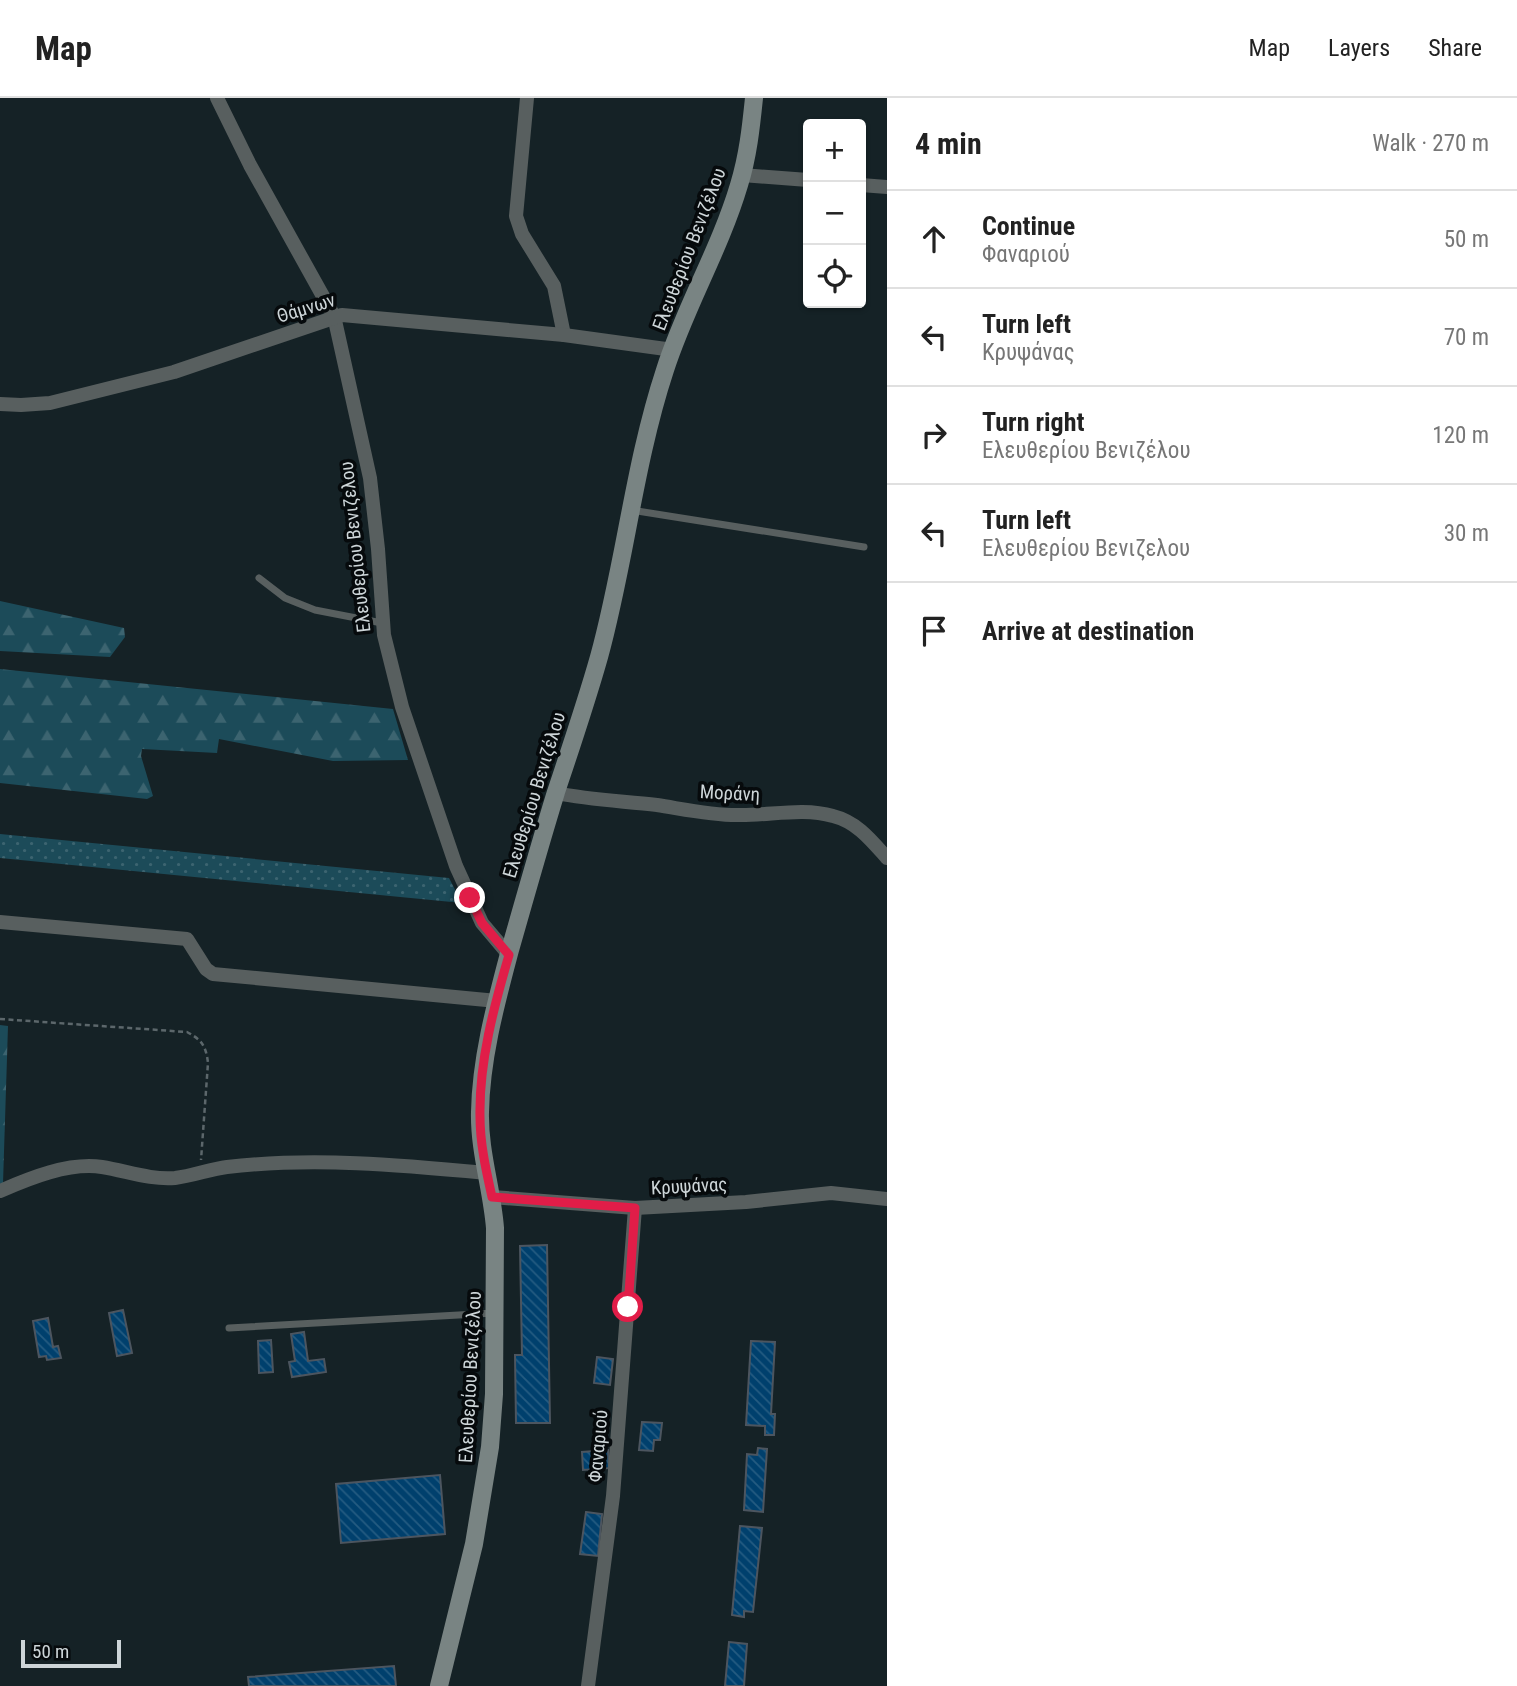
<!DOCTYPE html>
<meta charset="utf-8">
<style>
:root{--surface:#fff;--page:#f6f6f6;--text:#222;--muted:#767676;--line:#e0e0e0}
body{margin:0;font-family:"Roboto Condensed",sans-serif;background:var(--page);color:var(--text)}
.controls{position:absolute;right:21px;top:21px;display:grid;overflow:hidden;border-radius:7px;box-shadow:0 2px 5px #0004}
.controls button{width:63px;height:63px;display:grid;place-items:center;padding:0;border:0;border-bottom:2px solid var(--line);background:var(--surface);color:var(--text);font:35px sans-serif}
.scale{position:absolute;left:21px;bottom:18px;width:100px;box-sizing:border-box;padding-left:7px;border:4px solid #cdd5d8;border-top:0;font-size:19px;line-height:24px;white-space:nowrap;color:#cdd5d8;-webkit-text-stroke:5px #060a0c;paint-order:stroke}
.stop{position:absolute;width:21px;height:21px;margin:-16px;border:5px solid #e11d48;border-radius:50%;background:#fff}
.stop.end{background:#e11d48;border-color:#fff;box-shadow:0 2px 7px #0008}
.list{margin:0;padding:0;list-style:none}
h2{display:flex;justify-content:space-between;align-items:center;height:91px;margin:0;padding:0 28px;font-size:30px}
h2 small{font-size:23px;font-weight:400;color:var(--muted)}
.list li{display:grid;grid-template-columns:46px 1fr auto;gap:21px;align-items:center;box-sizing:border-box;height:98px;padding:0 28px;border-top:2px solid var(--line)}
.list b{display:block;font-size:26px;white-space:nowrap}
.list p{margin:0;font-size:23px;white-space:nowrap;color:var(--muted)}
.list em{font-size:23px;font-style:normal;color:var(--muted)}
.icon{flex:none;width:38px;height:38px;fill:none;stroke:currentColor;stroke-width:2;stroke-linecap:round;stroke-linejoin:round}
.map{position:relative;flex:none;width:887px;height:1588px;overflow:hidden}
header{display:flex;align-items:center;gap:42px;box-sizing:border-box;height:98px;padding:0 35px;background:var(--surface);border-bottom:2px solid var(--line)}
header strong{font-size:33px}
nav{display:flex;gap:38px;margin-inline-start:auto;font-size:24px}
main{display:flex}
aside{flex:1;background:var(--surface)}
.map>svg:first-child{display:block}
.green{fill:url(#green-dots)}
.forest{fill:url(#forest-firs)}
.building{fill:url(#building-back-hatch);stroke:#4c555f;stroke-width:2}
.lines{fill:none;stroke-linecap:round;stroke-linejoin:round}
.path{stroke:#5c676b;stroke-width:2.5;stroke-dasharray:5 3.5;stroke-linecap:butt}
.lane{stroke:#585f5f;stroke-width:7}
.street{stroke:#585f5f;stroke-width:14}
.secondary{stroke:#798483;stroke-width:18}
.route{stroke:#e11d48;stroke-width:9}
.labels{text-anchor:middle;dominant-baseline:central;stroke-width:7;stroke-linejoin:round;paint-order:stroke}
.street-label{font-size:19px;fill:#cdd5d8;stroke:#060a0c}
</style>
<header>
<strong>Map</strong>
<nav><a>Map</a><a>Layers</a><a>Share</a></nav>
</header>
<main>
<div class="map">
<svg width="887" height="1588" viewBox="0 0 887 1588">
<defs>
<pattern id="green-dots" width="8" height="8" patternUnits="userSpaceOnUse" patternTransform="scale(1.75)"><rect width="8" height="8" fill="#1c4b59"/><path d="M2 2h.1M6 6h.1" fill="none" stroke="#3c6470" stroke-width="1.8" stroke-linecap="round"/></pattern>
<pattern id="forest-firs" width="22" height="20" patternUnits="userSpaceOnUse" patternTransform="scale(1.75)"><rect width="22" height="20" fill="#1c4b59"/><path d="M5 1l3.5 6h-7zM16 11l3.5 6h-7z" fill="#3c6470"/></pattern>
<pattern id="building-back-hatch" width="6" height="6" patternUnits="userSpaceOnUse" patternTransform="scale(1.75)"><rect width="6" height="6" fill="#00406d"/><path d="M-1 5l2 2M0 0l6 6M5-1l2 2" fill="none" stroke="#245b81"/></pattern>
</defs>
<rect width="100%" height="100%" fill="#152226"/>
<path class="green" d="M0,736l449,44 13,25 -462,-45z"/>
<g class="forest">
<path d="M0,503l124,27 1,9 -15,20 -110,-6z"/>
<path d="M0,571l393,40 15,51 -75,1 -114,-22 -2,14 -75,-4 -1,7 12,40 -6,3 -147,-16z"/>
<path d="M0,927l8,1 -5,157 -3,1z"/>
</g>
<g class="building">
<path d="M547,1147l3,178h-34l-1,-68h7l-2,-109z"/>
<path d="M123,1212l9,43 -15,3 -8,-43z"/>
<path d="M48,1220l5,29 5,-1 3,12 -14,2 -1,-4 -7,1 -6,-36z"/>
<path d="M304,1234l4,29 16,-2 2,13 -34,5 -3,-15 6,-1 -4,-27z"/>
<path d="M271,1242l2,32 -14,1 -1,-32z"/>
<path d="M751,1243l24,1 -4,72h4l-1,21h-9v-9l-19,-1z"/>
<path d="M597,1259l16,2 -3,26 -16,-2z"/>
<path d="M642,1324l20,1 -2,17h-6l-1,11 -14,-1z"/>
<path d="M758,1350l9,1 -4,63 -19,-2 3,-56 10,1z"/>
<path d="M608,1352l1,18 -26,2 -1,-18z"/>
<path d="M440,1377l5,59 -104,9 -5,-59z"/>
<path d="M586,1414l16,2 -4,42 -18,-2z"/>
<path d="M740,1428l22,2 -9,84 -9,-1v6l-12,-2z"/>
<path d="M729,1544l18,2 -3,42h-19z"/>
<path d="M394,1568l2,20h-147l-1,-9z"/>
</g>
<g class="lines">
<path class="path" d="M0,921l187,13c15,8 19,14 21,31l-7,97"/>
<g class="lane">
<path d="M631,412l233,37"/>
<path d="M259,480l26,20 30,12 67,13"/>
<path d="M229,1230l265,-15"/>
</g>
<g class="street">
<path d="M217,0l33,67 84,151 36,162 8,71 6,86 18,72 54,159 26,57 27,32"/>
<path d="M527,0l-11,118 6,18 32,52 10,49"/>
<path d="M742,77l66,5"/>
<path d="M861,87l26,2"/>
<path d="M0,306l21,1 29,-2 124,-31 168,-57 222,20 109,15"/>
<path d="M556,695c34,7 67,8 101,12 26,4 53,10 80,10 32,1 65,-8 96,1 24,6 38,24 54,42"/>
<path d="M0,824l187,17 19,30 7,5 284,27"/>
<path d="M0,1093c30,-13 69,-29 102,-24 25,4 48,13 73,11 18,-2 35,-9 52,-11 86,-10 174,-2 260,6"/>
<path d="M492,1099l143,11 111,-6 85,-9 56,6"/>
<path d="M588,1588l25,-190 22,-288"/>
</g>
<path class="secondary" d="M439,1588l35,-142 16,-97 4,-53 1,-166c-3,-39 -16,-77 -15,-116 1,-55 16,-109 30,-162 15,-53 30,-106 46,-158 15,-45 30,-89 43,-135 26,-94 35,-193 66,-287 20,-63 55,-121 74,-185 9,-29 12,-58 15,-87"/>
</g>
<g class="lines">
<path class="route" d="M470,800l12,25 27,32c-15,51 -30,107 -29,161 0,28 6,54 12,81l143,11 -7,99"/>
</g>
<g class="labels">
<g class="street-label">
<text transform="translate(689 151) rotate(-69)">Ελευθερίου Βενιζέλου</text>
<text transform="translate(306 210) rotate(-17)">Θάμνων</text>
<text transform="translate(355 449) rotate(-96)">Ελευθερίου Βενιζελου</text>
<text transform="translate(730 695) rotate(3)">Μοράνη</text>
<text transform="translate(534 697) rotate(-73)">Ελευθερίου Βενιζέλου</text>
<text transform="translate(689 1088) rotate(-3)">Κρυψάνας</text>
<text transform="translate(470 1279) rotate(-87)">Ελευθερίου Βενιζέλου</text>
<text transform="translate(598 1348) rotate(-85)">Φαναριού</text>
</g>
</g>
</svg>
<div class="controls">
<button>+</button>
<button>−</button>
<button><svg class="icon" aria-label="locate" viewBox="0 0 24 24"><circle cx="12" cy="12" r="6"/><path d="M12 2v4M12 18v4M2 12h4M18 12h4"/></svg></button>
</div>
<div class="scale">50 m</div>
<div class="stop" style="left:628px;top:1209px"></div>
<div class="stop end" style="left:470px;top:800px"></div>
</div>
<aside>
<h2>4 min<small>Walk · 270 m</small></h2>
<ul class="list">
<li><svg class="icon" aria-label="ahead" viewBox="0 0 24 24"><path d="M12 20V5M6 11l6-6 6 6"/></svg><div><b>Continue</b><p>Φαναριού</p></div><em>50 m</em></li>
<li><svg class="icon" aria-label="left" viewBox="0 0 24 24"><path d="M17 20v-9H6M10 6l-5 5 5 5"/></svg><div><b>Turn left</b><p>Κρυψάνας</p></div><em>70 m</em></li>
<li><svg class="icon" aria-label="right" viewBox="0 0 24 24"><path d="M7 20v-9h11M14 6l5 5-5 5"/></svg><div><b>Turn right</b><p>Ελευθερίου Βενιζέλου</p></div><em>120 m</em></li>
<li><svg class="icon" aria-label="left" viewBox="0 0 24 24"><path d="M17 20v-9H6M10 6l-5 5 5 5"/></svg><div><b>Turn left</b><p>Ελευθερίου Βενιζελου</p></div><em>30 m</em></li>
<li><svg class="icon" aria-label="arrive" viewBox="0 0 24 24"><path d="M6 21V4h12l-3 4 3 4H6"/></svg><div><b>Arrive at destination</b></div></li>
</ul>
</aside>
</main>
